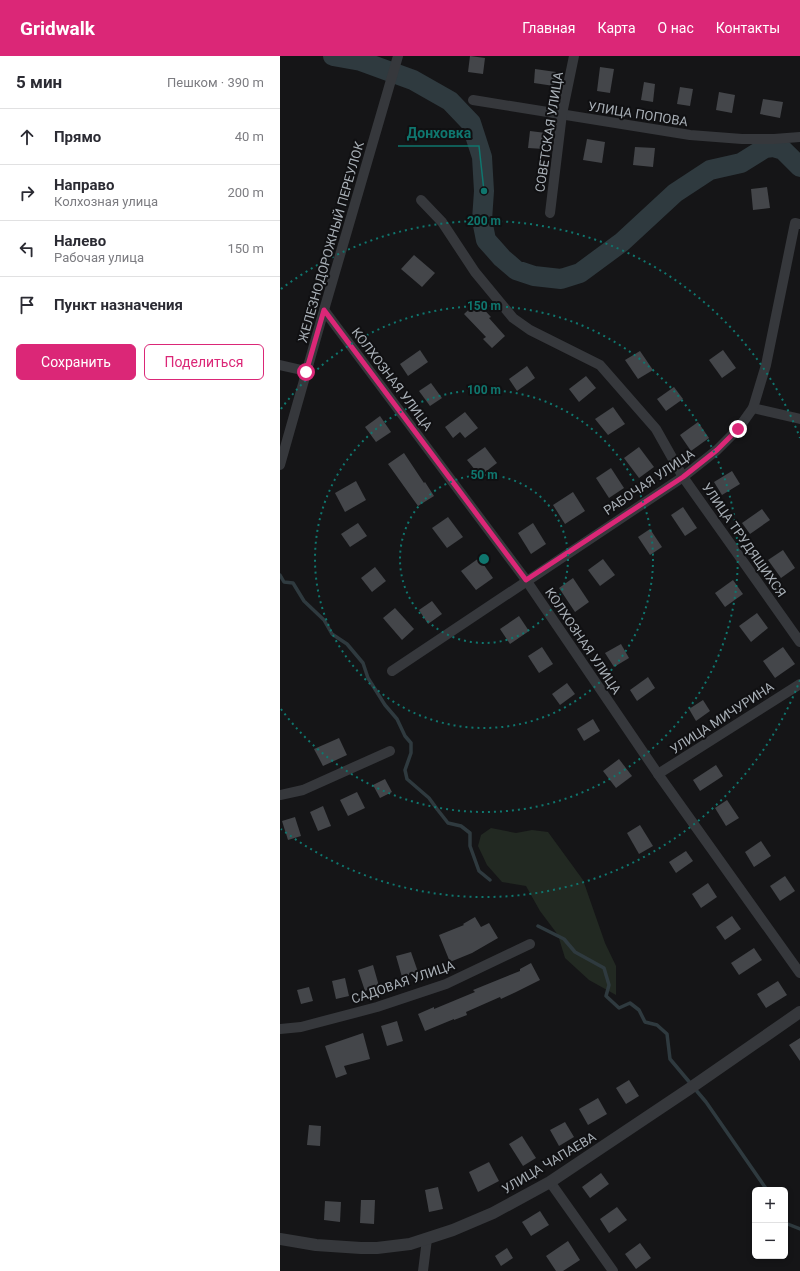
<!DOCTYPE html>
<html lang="ru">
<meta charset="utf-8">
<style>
:root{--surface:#fff;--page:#f7f7f7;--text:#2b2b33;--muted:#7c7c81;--line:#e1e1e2;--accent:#db2777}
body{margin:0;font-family:Roboto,sans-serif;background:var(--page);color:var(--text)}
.controls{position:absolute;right:12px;bottom:12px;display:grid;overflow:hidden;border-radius:6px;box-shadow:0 2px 6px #0003}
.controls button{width:36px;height:36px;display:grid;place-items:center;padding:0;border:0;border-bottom:1px solid var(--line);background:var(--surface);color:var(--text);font:20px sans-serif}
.stop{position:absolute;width:12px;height:12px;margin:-9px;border:3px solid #db2777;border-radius:50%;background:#fff}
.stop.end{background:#db2777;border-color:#fff;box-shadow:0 1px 4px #0008}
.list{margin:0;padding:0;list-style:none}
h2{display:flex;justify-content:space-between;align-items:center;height:52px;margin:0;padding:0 16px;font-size:17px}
h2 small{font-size:13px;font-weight:400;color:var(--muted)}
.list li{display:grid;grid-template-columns:26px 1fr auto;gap:12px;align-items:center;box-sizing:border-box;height:56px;padding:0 16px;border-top:1px solid var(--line)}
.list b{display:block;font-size:15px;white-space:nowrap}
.list p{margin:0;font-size:13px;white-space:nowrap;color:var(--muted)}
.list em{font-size:13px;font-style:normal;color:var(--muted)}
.actions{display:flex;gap:8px;padding:12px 16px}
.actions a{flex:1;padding:9px 0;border:1px solid var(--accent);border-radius:6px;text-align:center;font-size:14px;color:var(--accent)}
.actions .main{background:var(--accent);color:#fff}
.icon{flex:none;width:22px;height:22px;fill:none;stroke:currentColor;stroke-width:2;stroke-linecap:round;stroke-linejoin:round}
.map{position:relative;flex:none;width:520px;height:1215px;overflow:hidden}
header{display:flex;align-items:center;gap:24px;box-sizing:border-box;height:56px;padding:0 20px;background:var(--accent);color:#fff}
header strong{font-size:19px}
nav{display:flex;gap:22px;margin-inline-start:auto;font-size:14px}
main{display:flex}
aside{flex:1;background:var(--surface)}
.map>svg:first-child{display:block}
.green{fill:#222922}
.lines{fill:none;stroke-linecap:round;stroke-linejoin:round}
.stream{stroke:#2f3a3f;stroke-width:3.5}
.river{stroke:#2f3a3f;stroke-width:20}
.building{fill:#44464a}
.minor{stroke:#36383c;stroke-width:10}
.tertiary{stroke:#36383c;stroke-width:12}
.route{stroke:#db2777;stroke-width:5}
.ring{fill:none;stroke:#0f766e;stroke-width:2;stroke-dasharray:2 4}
.labels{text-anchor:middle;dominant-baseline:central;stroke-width:4;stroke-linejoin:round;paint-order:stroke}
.street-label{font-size:13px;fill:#a8afb6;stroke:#101012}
.centre{fill:#0f766e;stroke:#101012;stroke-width:2}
.ring-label{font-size:12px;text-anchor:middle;font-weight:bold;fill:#0f766e;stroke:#101012;stroke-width:4;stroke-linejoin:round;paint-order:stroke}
.leader{fill:none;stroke:#0f766e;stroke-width:1.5}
.callout-dot{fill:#0f766e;stroke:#101012;stroke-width:1.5}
.callout-label{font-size:14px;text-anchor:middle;font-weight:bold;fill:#0f766e;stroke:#101012;stroke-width:4;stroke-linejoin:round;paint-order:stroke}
</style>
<header>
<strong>Gridwalk</strong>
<nav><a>Главная</a><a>Карта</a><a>О нас</a><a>Контакты</a></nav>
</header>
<main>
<aside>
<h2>5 мин<small>Пешком · 390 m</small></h2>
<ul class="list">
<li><svg class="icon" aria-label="ahead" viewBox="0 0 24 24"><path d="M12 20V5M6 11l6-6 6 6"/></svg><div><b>Прямо</b></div><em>40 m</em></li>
<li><svg class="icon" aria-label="right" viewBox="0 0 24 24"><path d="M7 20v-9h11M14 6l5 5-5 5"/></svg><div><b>Направо</b><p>Колхозная улица</p></div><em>200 m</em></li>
<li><svg class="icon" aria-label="left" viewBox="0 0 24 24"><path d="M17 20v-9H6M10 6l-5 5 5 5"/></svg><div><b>Налево</b><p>Рабочая улица</p></div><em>150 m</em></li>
<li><svg class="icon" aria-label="arrive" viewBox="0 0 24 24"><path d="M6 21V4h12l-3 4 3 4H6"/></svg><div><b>Пункт назначения</b></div></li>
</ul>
<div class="actions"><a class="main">Сохранить</a><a>Поделиться</a></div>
</aside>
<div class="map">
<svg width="520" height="1215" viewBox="0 0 520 1215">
<rect width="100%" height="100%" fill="#151517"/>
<path class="green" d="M211,772l25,5 16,-3 16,2 35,48 22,63 11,23v29l-27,-15 -24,-22 -7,-23 -18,-24 -14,-25 -24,-4 -15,-17 -9,-19 3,-11z"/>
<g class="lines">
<g class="stream">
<path d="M0,519l4,7 9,1 11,18 20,19 8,14 15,10 16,19 5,15 17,27 12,14 8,17 6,7v10l-6,17 2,9 22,19 8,11 11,14 13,3 9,7v13l9,25 11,9"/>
<path d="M258,870l26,13 11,13 29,16 5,17 -3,11 13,12 11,-5 9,7 6,12 12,3 10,9 3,25 21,25"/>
<path d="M415,1033l11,13 61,88"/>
<path d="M505,1167l15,6"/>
</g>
<path class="river" d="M53,0l28,5 52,19 37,21 21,22 11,34 2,34 -2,29 4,20 16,18 14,12 18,6 27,3 19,-6 42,-31 53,-49 35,-23 31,-7 24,-15 8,-1 10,3 17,17"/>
</g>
<g class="building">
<path d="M190,0l15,2 -2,16 -15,-2z"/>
<path d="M320,11l14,2 -4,24 -13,-2z"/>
<path d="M255,13l21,3 -2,14 -20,-3z"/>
<path d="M364,26l11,2 -2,18 -12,-2z"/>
<path d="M400,31l13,2 -3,17 -13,-2z"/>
<path d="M439,36l16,3 -3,18 -16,-3z"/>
<path d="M483,43l20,3 -3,16 -20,-4z"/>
<path d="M250,75l16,2 -2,16 -16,-1z"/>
<path d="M307,83l18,3 -3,21 -19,-3z"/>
<path d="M355,91l20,1 -2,19 -20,-2z"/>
<path d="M487,131l3,21 -17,2 -2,-21z"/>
<path d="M134,199l21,18 -13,14 -21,-18z"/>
<path d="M197,246l14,15 -2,1 16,18 -13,12 -9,-9 3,-2 -22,-23z"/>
<path d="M140,294l8,12 -20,14 -8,-12z"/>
<path d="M443,294l13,18 -14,10 -13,-18z"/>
<path d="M360,295l13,19 -15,9 -13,-19z"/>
<path d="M247,310l8,12 -18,13 -8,-12z"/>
<path d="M306,320l10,12 -17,14 -10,-13z"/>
<path d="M151,327l11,15 -12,8 -11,-15z"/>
<path d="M394,331l9,12 -17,12 -9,-12z"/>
<path d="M333,351l12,17 -17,11 -13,-16z"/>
<path d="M185,356l13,16 -13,10 -5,-6 -7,6 -8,-11z"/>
<path d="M100,360l11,16 -15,10 -11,-15z"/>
<path d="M418,366l11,16 -18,13 -11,-16z"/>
<path d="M205,391l12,16 -17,13 -13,-16z"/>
<path d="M359,391l15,20 -15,11 -15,-20z"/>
<path d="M124,397l20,30 1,-1 9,14 -16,10 -30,-42z"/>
<path d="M331,412l13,20 -15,10 -13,-20z"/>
<path d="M452,415l8,13 -18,11 -8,-13z"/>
<path d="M76,425l10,19 -21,12 -10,-19z"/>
<path d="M293,436l12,19 -20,13 -12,-19z"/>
<path d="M403,451l14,21 -12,8 -14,-21z"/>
<path d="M482,453l8,11 -20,14 -8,-11z"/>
<path d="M168,461l15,20 -16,11 -15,-20z"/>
<path d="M78,467l9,13 -17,11 -9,-13z"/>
<path d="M253,467l13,21 -15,10 -13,-21z"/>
<path d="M370,473l12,18 -12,8 -12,-18z"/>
<path d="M503,494l12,18 -14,10 -13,-18z"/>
<path d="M199,502l14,20 -17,12 -15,-19z"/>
<path d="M323,503l12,16 -15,11 -12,-16z"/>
<path d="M95,511l11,14 -14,11 -11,-14z"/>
<path d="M293,522l16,24 -14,10 -16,-24z"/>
<path d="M453,524l10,14 -18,13 -10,-14z"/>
<path d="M152,545l10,13 -14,10 -9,-14z"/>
<path d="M115,552l19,21 -12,11 -19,-22z"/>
<path d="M477,557l11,15 -17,14 -12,-16z"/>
<path d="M239,560l10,15 -19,13 -10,-15z"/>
<path d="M341,588l8,14 -15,9 -9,-14z"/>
<path d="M262,591l11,17 -14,9 -11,-17z"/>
<path d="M503,591l12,17 -20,14 -12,-17z"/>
<path d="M368,621l7,11 -18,13 -7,-11z"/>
<path d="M287,627l8,11 -15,11 -8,-11z"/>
<path d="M423,644l7,11 -14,10 -7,-12z"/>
<path d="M313,663l7,12 -16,10 -7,-12z"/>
<path d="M59,682l8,17 -24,11 -9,-17z"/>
<path d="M339,703l13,17 -16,12 -13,-17z"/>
<path d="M436,709l7,11 -23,15 -7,-11z"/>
<path d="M105,723l7,13 -12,6 -7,-13z"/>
<path d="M77,736l8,16 -17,8 -8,-16z"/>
<path d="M447,744l12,18 -13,8 -11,-18z"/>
<path d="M43,750l8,20 -13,5 -8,-19z"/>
<path d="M15,761l6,19 -13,4 -6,-19z"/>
<path d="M360,769l13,21 -14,8 -12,-21z"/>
<path d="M481,785l10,15 -17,11 -9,-15z"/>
<path d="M406,795l7,10 -17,12 -7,-11z"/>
<path d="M505,820l10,15 -15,10 -10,-15z"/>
<path d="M428,827l9,14 -16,11 -9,-14z"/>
<path d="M452,860l9,13 -16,11 -9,-13z"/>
<path d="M195,861l6,10 8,-4 9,15 -26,15 -22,9 -11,-27 25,-10 -1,-1z"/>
<path d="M474,892l8,12 -23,15 -8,-12z"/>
<path d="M131,896l7,20 -16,5 -6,-21z"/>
<path d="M251,907l9,17 -24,12 -15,7 -1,-2 -34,15 1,3 -13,5v-1l-29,12 -7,-17 16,-7v2l41,-17 -2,-2 47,-19v-2z"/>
<path d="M93,909l6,21 -14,5 -7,-21z"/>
<path d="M65,922l4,18 -13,3 -4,-18z"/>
<path d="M498,925l9,14 -21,13 -9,-14z"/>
<path d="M29,931l4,14 -12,3 -4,-14z"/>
<path d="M117,965l6,20 -16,5 -6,-20z"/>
<path d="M83,977l7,26 -26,7 3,8 -11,4 -11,-32z"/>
<path d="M520,982v23l-11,-16z"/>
<path d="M349,1024l10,16 -13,8 -10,-16z"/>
<path d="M318,1042l9,16 -19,11 -9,-16z"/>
<path d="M285,1066l9,15 -15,9 -9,-16z"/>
<path d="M29,1069l12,1 -1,20 -13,-1z"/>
<path d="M242,1080l14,22 -13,8 -14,-22z"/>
<path d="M209,1106l10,19 -21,11 -9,-20z"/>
<path d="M321,1117l8,11 -19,14 -8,-11z"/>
<path d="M158,1131l5,22 -14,3 -4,-22z"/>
<path d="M81,1144h14l-1,24 -14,-1z"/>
<path d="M45,1145l16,1 -1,20 -16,-2z"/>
<path d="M337,1151l10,13 -18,13 -9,-14z"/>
<path d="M260,1155l9,14 -18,11 -9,-14z"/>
<path d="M288,1185l12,19 -17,11h-7l-10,-15z"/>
<path d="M360,1187l11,15 -15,11 -11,-15z"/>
<path d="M227,1192l6,10 -12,8 -6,-10z"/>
</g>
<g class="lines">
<g class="minor">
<path d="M193,44l217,35 52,4h32l26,-2"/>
<path d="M141,144l21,22 33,50 38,46 17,12 70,35 56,64 27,48 117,165"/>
<path d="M270,157l12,-99 12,-58"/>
<path d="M44,254l202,270 132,194 142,199"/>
<path d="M0,309l26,6"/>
<path d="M473,352l47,11"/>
<path d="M0,409l44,-155 74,-254"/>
<path d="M112,615l291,-194 34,-27 21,-21 15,-21 13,-43 29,-142 5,1"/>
<path d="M378,718l142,-90"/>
<path d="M0,739l23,-5 87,-39"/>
<path d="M0,973l21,-2 76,-20 69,-23 84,-40"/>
<path d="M270,1126l63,89"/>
<path d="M143,1215l4,-32"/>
</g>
<path class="tertiary" d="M0,1183l36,6 45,3h16l33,-4 43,-14 40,-17 57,-31 139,-93 111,-77"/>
</g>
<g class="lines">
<path class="route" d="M26,316l18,-62 202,270 157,-103 34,-27 21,-21"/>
</g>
<g class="ring">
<circle cx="204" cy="503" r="84"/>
<circle cx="204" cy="503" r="169"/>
<path d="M1 353A253 253 0 1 1 1 653"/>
<path d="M520 624A338 338 0 0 1 1 773M1 233A338 338 0 0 1 520 382"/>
</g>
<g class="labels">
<g class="street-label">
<text transform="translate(358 58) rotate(9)">УЛИЦА ПОПОВА</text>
<text transform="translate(269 76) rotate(-81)">СОВЕТСКАЯ УЛИЦА</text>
<text transform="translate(51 186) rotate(-74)">ЖЕЛЕЗНОДОРОЖНЫЙ ПЕРЕУЛОК</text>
<text transform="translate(112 323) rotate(53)">КОЛХОЗНАЯ УЛИЦА</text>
<text transform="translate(369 426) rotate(-34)">РАБОЧАЯ УЛИЦА</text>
<text transform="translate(464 484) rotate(55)">УЛИЦА ТРУДЯЩИХСЯ</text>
<text transform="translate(303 585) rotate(56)">КОЛХОЗНАЯ УЛИЦА</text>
<text transform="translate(442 662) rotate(-33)">УЛИЦА МИЧУРИНА</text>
<text transform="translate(123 926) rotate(-19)">САДОВАЯ УЛИЦА</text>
<text transform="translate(269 1107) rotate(-31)">УЛИЦА ЧАПАЕВА</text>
</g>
</g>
<circle cx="204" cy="503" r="6" class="centre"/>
<g class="ring-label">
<text x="204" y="169">200 m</text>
<text x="204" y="254">150 m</text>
<text x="204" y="338">100 m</text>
<text x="204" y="423">50 m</text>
</g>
<path class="leader" d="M204 135L199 90H118"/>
<circle class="callout-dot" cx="204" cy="135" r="4"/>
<g class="callout-label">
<text x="159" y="82">Донховка</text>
</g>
</svg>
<div class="controls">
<button>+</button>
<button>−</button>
</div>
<div class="stop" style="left:26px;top:316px"></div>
<div class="stop end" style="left:458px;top:373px"></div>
</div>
</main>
